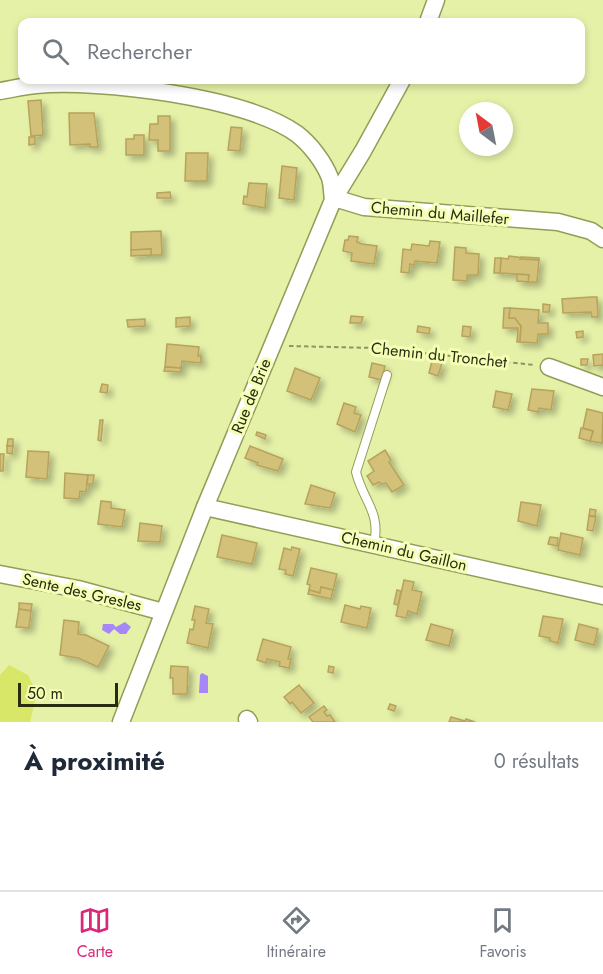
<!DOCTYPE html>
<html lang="fr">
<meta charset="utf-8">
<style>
:root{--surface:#fff;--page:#f2f2f3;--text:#1f2937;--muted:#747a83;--line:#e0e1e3;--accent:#db2777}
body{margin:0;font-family:Jost,sans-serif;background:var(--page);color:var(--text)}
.compass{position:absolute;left:459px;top:102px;width:54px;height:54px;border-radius:50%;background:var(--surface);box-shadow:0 3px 9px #0003;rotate:328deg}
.scale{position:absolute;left:18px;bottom:15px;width:100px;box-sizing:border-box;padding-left:6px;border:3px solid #292c0f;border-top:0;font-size:16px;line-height:21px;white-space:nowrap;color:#292c0f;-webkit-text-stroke:4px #f4feb5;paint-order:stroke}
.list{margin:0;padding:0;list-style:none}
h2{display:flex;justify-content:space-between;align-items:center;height:78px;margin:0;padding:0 24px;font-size:26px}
h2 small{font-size:20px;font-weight:400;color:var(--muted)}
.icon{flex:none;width:33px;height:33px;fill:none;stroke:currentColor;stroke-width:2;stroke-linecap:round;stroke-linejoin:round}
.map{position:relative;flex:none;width:603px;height:722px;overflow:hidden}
.search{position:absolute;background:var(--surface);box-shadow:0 3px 9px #0003;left:18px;right:18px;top:18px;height:66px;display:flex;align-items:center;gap:15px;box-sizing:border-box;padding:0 21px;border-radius:12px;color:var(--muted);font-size:22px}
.sheet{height:168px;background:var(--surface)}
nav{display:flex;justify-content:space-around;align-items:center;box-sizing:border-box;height:84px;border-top:2px solid var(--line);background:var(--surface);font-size:16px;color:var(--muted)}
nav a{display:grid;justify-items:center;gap:3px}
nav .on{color:var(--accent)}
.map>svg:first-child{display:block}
.green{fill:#d9e768}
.water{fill:#a786fa}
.building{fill:#d3c079;stroke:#b6a35c;stroke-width:1.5;filter:url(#shadow)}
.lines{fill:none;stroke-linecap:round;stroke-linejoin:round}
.lane-casing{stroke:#949d57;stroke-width:10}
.street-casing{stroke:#949d57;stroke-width:19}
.path{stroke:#8d9560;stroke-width:2;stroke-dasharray:4.5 3;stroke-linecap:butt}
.lane{stroke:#fff;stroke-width:8}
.street{stroke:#fff;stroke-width:16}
.labels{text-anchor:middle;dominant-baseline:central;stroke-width:6;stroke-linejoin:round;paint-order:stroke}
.street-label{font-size:16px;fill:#292c0f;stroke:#f4feb5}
</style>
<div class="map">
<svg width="603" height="722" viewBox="0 0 603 722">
<defs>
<filter id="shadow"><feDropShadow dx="4.5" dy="4.5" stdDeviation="3" flood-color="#0004"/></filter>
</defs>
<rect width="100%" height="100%" fill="#e6f1a8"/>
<path class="green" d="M9,665l19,10 9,18 -7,29h-30v-47z"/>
<g class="water">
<path d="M125,622l6,5 -5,7h-6l-6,-5 -5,5 -7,-4 1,-6h10l3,3z"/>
<path d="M202,673l6,3v17h-9l1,-18z"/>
</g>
<g class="building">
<path d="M41,100l2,35 -12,1 -3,-35z"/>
<path d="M69,113h25l4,34h-8v-3l-20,1z"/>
<path d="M158,116h12v35h-12v-11h-9l1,-16h8z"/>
<path d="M231,127l11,1 -2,23 -12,-1z"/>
<path d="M134,135h10v20h-18v-16h8z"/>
<path d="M29,137h6v7l-6,1z"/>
<path d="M186,153h22l-1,28h-22z"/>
<path d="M282,166l15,2 -3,32 -15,-2z"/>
<path d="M249,183l18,1 -2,24 -22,-4 1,-8 3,1z"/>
<path d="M170,192l1,6h-14v-5z"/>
<path d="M161,231l1,24h-11v-6l-20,1v-18z"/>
<path d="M349,236l9,1 -1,5 5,2 15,2 -3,18 -23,-3 1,-8 -9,-2 2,-11h3z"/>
<path d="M430,241l10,1 -3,21 -22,-2 -1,4 -4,-1 -1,9 -8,-1 2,-23 8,1 1,-6 17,2z"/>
<path d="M455,247l11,1v5l13,1 -1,21h-11v6l-14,-1z"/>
<path d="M151,249v6l-20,1v-6z"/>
<path d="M509,256l30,4 -2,22h-9l1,-7 -29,-2 1,-15 7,1z"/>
<path d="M521,257l18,1v2l-19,-1z"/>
<path d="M495,258h6l-1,15h-6z"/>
<path d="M517,274l12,1 -1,7 -11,-1z"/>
<path d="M591,297h6l1,20h-6l-1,-5 -28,1 -1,-14z"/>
<path d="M543,304l7,1 -1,7h-6z"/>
<path d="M504,308h6l-1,10h6l6,8 -1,16h-3l1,-14h-15z"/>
<path d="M510,308l29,2 -1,13h10v11h-10l-1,9 -17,-1 1,-16 -6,-8h-6z"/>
<path d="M351,316l12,1 -2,6h-11z"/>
<path d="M190,317v9l-14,1v-9z"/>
<path d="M145,319v7l-17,1 -1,-7z"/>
<path d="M418,326l12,2 -1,6 -12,-2z"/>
<path d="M463,326l8,1 -1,10 -8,-1z"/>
<path d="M583,331v6l-6,1 -1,-6z"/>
<path d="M167,344l32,3 -1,9h3v7l-19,-2 -1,7 -16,-1z"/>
<path d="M603,354v11l-9,1 -1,-11z"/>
<path d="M581,359h7l-1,6h-6z"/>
<path d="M432,361l10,2 -4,13 -9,-3z"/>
<path d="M372,363l13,3 -3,14 -13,-3z"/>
<path d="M165,367l16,1v4l-17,-1z"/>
<path d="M295,368l25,10 -9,22 -24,-9z"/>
<path d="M102,384l6,1 -1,8 -7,-1z"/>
<path d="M532,389l22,2 -3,19 -12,-2 -1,4 -10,-2z"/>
<path d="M496,391l16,3 -4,16 -15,-3z"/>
<path d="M344,403l12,4 -2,6 7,2 -6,17 -18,-8z"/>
<path d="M587,409l16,4 -1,30 -12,-2 3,-10 -10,-3z"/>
<path d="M100,420h3l-2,21 -3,-1z"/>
<path d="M581,428l12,3 -3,10 -11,-3z"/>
<path d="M257,432l9,3 -1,4 -9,-4z"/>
<path d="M8,439h5v7h-6z"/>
<path d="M7,446h6l-1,8 -5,-1z"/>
<path d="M250,446l33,13 -5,12 -21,-6 1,-2 -13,-5z"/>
<path d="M385,450l6,10 -2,2 15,23 -12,7 -6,-9 -4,1 -3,-2 -6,3 -6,-9 7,-5 -6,-10z"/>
<path d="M28,451l21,1 -2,27 -21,-2z"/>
<path d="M0,454h4l-1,17h-3z"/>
<path d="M65,473l23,2 -2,17 -6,-1 -1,8 -15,-1z"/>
<path d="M88,475h6l-1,9h-6z"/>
<path d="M311,485l24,8 -5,15 -25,-4z"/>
<path d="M101,501l10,1v6l14,2 -3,17 -24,-3z"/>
<path d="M521,502l20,3 -4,21 -19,-5z"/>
<path d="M590,509l6,1 -1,6h-6z"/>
<path d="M589,516l7,1 -3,14 -6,-1z"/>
<path d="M140,523l22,3 -2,16 -22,-1z"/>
<path d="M561,533l22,5 -3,17 -22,-5z"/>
<path d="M222,535l35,8 -5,21 -35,-7z"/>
<path d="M550,537l8,1 -1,8 -9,-2z"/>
<path d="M292,547l8,2 -7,27 -8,-2 1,-4 -7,-1 5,-21 7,2z"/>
<path d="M311,568l26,6 -4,16 -12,-3 -1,6 -11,-3 1,-5 -3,-1z"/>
<path d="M404,580l10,2 -2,8 10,2 -5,22 -9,-3 -2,7 -10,-2z"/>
<path d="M321,587l12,3 -2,9 -23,-5 1,-4 11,3z"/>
<path d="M397,590l4,1 -3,14 -4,-1z"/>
<path d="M19,603l13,1 -1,7 -12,-2z"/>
<path d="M345,605l15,4 1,-3 10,2 -4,20 -26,-6z"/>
<path d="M195,606l14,3 -3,14 7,1 -5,24 -21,-5 3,-14 3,1 2,-10h-3z"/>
<path d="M19,609l12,2 -2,17 -13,-1z"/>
<path d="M543,616l20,3 -5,24 -8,-2v-3l-11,-2z"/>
<path d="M64,620l15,2 -1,12 8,1 23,11 -11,21 -20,-9 -18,-3z"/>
<path d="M431,624l22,6 -4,16 -23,-6z"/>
<path d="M579,624l19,5 -4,16 -19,-5z"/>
<path d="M263,639l28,8 -3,12h3l-2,9 -10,-2 1,-4 -13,-3 -1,4 -9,-3z"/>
<path d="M171,666l17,1 -1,27h-14v-16h-3z"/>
<path d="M329,666l5,1 -1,6 -5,-1z"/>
<path d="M299,685l15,18 -13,10 -9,-11 -2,2 -6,-7z"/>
<path d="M390,704l6,2 -2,5 -6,-2z"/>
<path d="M324,706l3,4 -3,2 3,4 3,-1 5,7h-22l-4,-5z"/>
<path d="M451,717l14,4 1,-2 9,3h-26z"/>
</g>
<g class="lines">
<g class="lane-casing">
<path id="lane" d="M374,545c7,-34 -11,-44 -18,-73l31,-97"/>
</g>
<g class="street-casing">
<g id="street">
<path d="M428,22l8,-22"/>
<path d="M0,91c12,-2 24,-5 36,-6 63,-6 211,12 261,49 13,10 27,28 33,44 2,6 2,15 3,22"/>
<path d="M333,200h8l23,7 194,15 33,9 12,8"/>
<path d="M549,367l54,20"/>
<path d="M205,507l398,89"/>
<path d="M0,574l78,15 85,23"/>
<path d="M247,719l2,3"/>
<path d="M121,722l84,-215 128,-307 30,-49 39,-71"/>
</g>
</g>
<path class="path" d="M289,346l86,2 159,17"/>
<use href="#lane" class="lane"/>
<use href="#street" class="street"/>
</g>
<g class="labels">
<g class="street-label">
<text transform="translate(440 213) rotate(5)">Chemin du Maillefer</text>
<text transform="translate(439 355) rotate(6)">Chemin du Tronchet</text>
<text transform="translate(251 396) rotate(-68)">Rue de Brie</text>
<text transform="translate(404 551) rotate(13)">Chemin du Gaillon</text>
<text transform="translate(82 592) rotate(13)">Sente des Gresles</text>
</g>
</g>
</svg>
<svg class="compass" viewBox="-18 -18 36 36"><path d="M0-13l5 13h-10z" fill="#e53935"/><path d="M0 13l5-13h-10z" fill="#747a83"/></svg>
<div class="scale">50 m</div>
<div class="search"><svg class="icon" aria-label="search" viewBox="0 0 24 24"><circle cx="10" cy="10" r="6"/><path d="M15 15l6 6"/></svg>Rechercher</div>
</div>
<section class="sheet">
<h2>À proximité<small>0 résultats</small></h2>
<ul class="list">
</ul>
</section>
<nav>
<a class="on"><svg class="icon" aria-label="map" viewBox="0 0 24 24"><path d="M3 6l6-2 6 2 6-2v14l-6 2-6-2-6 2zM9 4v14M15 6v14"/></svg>Carte</a>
<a><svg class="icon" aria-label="directions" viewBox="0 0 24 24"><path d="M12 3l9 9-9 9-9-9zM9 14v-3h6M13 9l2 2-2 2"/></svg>Itinéraire</a>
<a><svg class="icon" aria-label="saved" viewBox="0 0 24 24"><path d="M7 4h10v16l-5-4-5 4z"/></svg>Favoris</a>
</nav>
